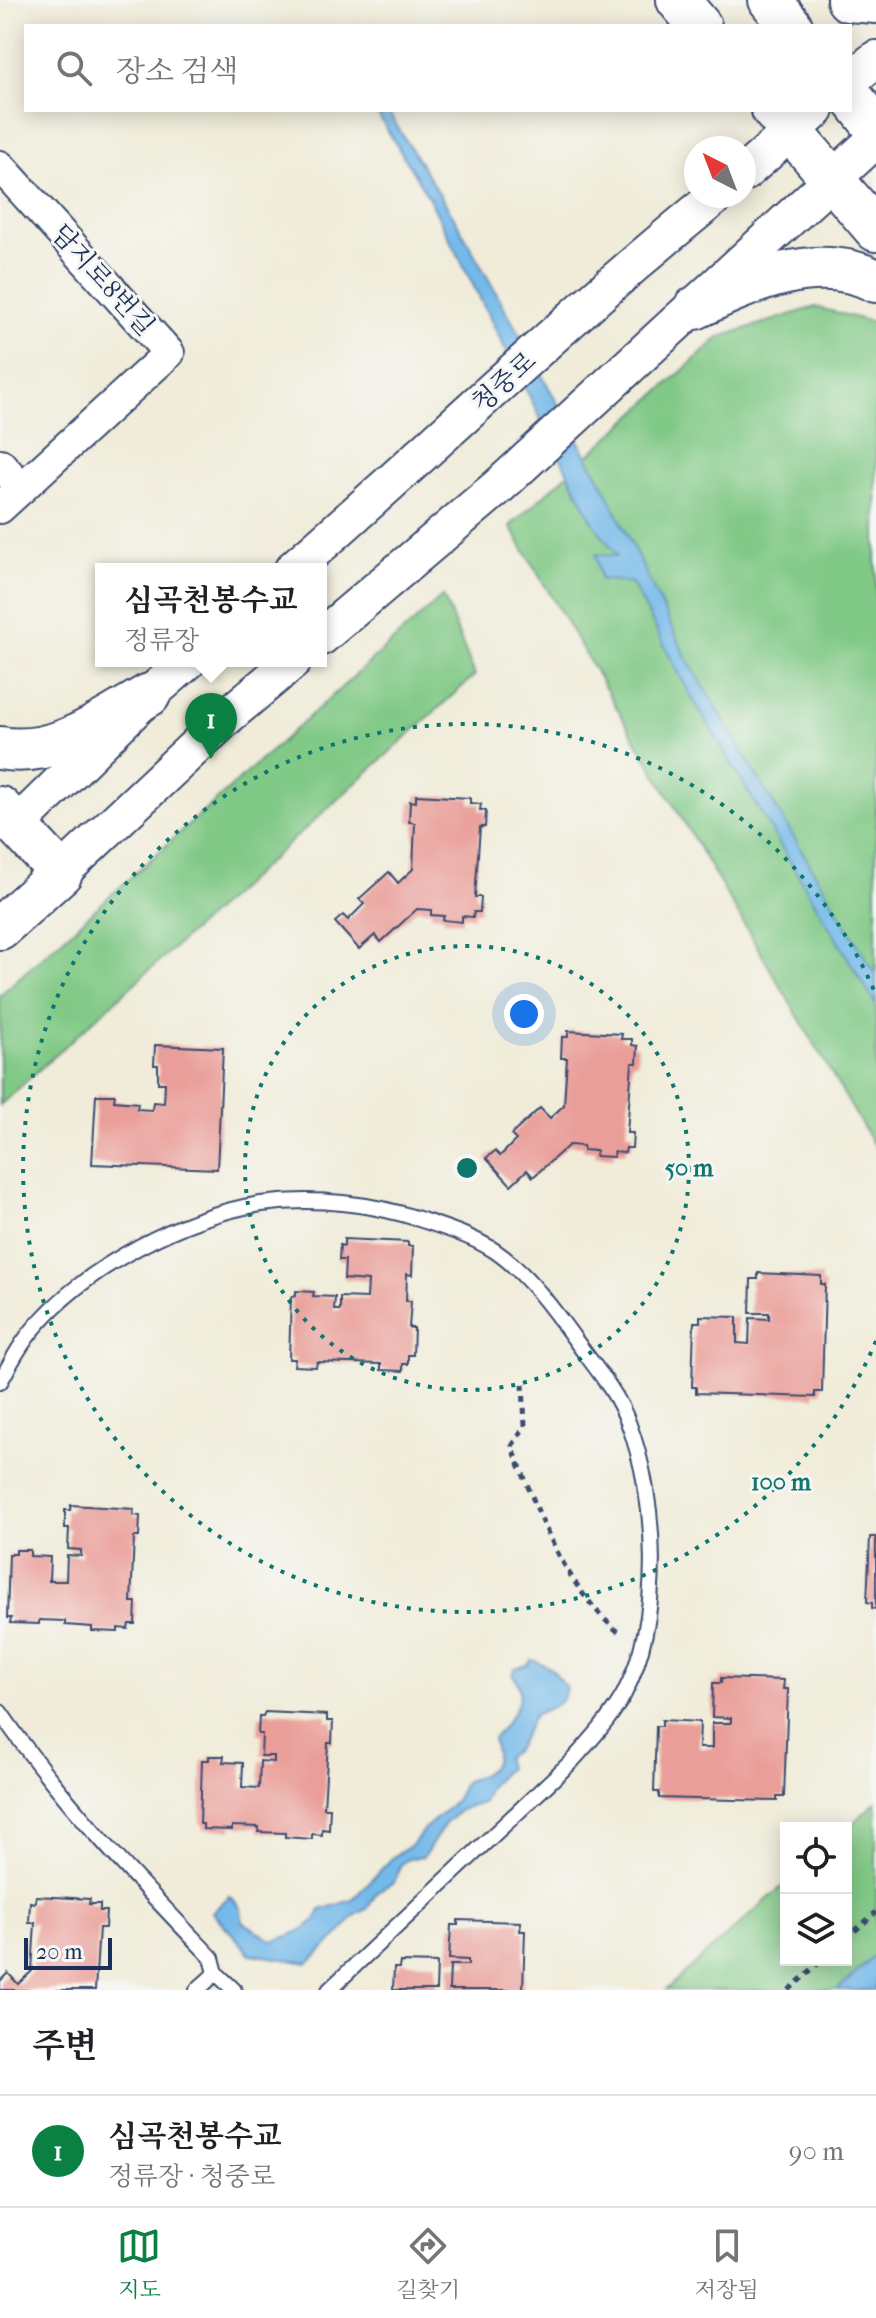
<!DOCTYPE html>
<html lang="ko">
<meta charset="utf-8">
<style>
:root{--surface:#fff;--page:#f6f6f6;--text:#202124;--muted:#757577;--line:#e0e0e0;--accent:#0b8043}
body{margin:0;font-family:"IM FELL French Canon","Noto Serif KR",serif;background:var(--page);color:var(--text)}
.controls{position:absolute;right:24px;bottom:24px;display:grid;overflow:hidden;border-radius:0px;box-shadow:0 4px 20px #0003}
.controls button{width:72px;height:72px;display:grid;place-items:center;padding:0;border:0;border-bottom:2px solid var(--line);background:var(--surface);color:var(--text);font:40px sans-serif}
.compass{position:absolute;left:684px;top:136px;width:72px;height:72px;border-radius:50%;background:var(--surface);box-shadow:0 4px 20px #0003;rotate:318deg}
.scale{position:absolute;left:24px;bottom:20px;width:88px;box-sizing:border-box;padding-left:8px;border:4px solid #1b2f5e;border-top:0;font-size:22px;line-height:28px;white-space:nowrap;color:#1b2f5e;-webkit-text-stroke:6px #f6f6f2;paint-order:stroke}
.you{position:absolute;left:524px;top:1014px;width:28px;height:28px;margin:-20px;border:6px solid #fff;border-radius:50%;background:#1a73e8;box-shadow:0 0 0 12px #1a73e833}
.badge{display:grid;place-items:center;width:52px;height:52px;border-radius:50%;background:var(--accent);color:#fff;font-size:26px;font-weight:700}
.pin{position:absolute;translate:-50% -66px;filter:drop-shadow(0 2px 4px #0008)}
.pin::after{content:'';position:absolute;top:42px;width:28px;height:24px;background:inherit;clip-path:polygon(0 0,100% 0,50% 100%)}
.popup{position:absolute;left:95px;top:563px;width:232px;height:104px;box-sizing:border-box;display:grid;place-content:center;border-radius:0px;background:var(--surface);filter:drop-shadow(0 2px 6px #0005);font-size:26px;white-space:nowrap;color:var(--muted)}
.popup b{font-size:30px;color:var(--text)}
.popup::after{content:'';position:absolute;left:50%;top:100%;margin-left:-16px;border:16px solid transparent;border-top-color:var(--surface)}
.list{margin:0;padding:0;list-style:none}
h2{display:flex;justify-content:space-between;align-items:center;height:104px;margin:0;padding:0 32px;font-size:34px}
h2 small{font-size:26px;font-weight:400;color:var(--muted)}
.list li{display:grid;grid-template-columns:52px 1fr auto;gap:24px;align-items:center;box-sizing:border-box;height:112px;padding:0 32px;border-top:2px solid var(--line)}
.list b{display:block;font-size:30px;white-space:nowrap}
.list p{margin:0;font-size:26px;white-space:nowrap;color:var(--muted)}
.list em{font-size:26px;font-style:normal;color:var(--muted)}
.icon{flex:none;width:44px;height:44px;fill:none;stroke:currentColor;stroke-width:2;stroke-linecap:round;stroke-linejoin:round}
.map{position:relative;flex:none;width:876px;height:1990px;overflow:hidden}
.search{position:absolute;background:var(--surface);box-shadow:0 4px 20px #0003;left:24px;right:24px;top:24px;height:88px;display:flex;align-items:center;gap:20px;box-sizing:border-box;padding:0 28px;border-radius:0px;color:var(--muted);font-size:30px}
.sheet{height:216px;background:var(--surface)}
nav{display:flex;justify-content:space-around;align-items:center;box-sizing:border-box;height:112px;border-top:2px solid var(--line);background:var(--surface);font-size:22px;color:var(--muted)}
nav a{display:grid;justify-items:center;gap:4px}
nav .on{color:var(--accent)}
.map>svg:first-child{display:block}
.green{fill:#81c986;stroke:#4e7c72;stroke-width:2}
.water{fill:#73b9ea;stroke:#4774a4;stroke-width:2}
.building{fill:#ea9e99}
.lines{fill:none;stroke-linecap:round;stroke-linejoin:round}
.service-casing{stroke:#3b4b70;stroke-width:18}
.minor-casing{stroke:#3b4b70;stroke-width:34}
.tertiary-casing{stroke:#3b4b70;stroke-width:40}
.secondary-casing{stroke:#3b4b70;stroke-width:46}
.path{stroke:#3b4b70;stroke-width:5;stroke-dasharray:6 6;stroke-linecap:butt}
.service{stroke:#fff;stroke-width:14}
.minor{stroke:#fff;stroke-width:30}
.tertiary{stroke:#fff;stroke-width:36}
.secondary{stroke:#fff;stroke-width:42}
.ring{fill:none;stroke:#0f766e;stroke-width:4;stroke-dasharray:4 8}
.labels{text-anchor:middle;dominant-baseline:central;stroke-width:6;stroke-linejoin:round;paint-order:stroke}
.street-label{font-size:26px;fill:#1b2f5e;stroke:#f6f6f2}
.centre{fill:#0f766e;stroke:#f6f6f2;stroke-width:4}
.ring-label{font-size:24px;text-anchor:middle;font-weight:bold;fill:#0f766e;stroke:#f6f6f2;stroke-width:6;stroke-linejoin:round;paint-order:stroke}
</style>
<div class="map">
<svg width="876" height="1990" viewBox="0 0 876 1990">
<rect width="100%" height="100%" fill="#f6f6f2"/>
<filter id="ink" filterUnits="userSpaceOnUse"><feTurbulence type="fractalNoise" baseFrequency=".0125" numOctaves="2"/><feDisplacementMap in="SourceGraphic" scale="16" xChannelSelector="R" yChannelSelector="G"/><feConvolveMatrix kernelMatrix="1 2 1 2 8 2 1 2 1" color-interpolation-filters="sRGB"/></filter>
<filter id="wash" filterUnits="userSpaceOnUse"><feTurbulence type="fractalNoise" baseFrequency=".006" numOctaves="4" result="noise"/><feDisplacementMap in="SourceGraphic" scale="32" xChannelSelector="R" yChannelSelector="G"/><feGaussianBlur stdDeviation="1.8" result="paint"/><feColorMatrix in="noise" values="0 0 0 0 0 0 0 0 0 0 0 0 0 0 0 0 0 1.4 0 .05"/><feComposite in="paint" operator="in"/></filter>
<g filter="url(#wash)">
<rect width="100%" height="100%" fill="#f0ecd9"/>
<g class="green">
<path d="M815,307l61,16v826l-366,-623 210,-189z"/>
<path d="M443,596l32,79 -475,430v-110z"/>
<path d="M876,1802v188h-210l120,-107v77h60v-131z"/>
</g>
<g class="water">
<path d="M375,110h12l68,109 152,273 79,165 190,318v30l-188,-314 -56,-108 -32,-4 -4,-25 21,2 -24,-34 -164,-324z"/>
<path d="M531,1660c17,3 25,13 35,27 -2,21 -18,20 -32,28l-17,34 -12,9 3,10 -19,19 -6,16 -23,7 -15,14 -22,33 -15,2 -7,5 -7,18 -16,9 -11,18 -13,7 -15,19 -31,28 -57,-9 -39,-42 18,-16 11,12 1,13 31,20c17,-5 41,-12 47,-31l32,-10 42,-44 18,-11 12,-16 22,-19 10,-11 9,-18c11,-3 32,-11 31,-27 0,-5 -3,-10 -3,-15 14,-16 39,-43 19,-65l3,-6 13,-3z"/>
<path d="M876,1955v35h-39z"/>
</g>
<g id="blocks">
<g class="building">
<path d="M416,795l54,3v5l11,1 -1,6h6l-1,17h-5l-5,70h6l-1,15h-6l-1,5 -11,-1v6l-19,-2 1,-4 -13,-1v-5l-14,-1 -36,33 -6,-7 -16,14 -24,-27 8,-7 5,5 16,-16 -5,-5 30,-27 9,11 15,-14 2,-46 -6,-1 1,-21 6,1z"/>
<path d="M568,1031l54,3 -1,5h11v6l6,1 -1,17h-5l-5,70h6l-1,15h-6l-1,5 -11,-1v5l-19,-1 1,-5 -13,-1v-4l-14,-1 -36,32 -6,-7 -16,15 -25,-27 9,-7 5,5 16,-16 -5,-5 29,-27 10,10 14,-13 3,-47h-6l1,-21h6z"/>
<path d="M155,1045l68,3 -6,121 -125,-5 4,-69h19l-1,6 24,2 -1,6 15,1 1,-8 11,1 1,-20h-7v-18h-4z"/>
<path d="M344,1239l64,3v4h5l-1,29 -5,-1 -1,27h5l-2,27h5l-1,27h-5v9h-5v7l-22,-1v-6l-64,-2 -1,5 -22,-1 1,-7h-6l2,-62 5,-1v-5l18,1 -1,4 22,1 -1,13h6v-13l27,1 1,-17 -24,-2 1,-19h-6l1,-15 4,1z"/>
<path d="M758,1273l63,3v8h4l-3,108h-7v5l-119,-4v-6h-4l2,-65h6v-6l37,1v26l12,1 1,-26 19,1v-6h-19l1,-34h7z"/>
<path d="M71,1505l63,4 -1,6 7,1 -1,21h-5l-3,65h5l-1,22h-6l-1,5 -10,-1v4l-26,-1v-4l-27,-2v-4l-26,-1v4l-29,-1 1,-5h-4l2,-64h7v-4h14v6l20,1 -1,24h17l1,-26 14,1v-6l-13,-1 1,-21h-4v-18h5z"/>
<path d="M870,1537h6v72l-4,-1v-5l-5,-1z"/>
<path d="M721,1678l63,2 -1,9h5l-4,108h-7v4l-118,-3v-6h-5l2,-66h6v-6l38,2 -1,26h13v-25h19v-5l-19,-1 1,-34h8z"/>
<path d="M265,1712l62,3v6h6l-1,22h-4l-4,65h6l-1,22 -7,-1v6l-10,-1v5l-27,-2v-4l-27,-1 1,-5 -27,-1v4l-29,-1v-5h-3l2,-64h7v-4h15l-1,6 20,1 -1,24 17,1 1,-27 14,1v-6h-13l1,-22h-4l1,-18h4z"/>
<path d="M36,1896l54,3 -1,5h11v7h6l-1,17h-6l-4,62h-95v-9l8,-8 10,11 14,-13 3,-48h-6l1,-21 5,1z"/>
<path d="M458,1920l63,2 -1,9h5l-2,59h-74l1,-25h18v-5l-19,-1 2,-34h7z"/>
<path d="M400,1962l37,1 -1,27h-43l1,-22h5z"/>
</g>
</g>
</g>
<g filter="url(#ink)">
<use href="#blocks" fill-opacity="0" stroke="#3b4b70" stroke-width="2"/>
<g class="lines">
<g class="service-casing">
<g id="service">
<path d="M0,1382c11,-20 21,-39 36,-56 52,-60 147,-110 225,-122 53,-7 111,-1 161,16 24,8 52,17 73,31 32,22 58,58 81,90 18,25 41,51 52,81 30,78 35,197 -4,272 -14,25 -32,45 -52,67l-243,229"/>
<path d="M0,1712c61,89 137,168 212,246l4,15 -19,17"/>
<path d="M216,1973l18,17"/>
</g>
</g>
<g class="minor-casing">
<g id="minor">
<path d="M0,166l169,187 -169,155"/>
<path d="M0,464l22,24"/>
</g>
</g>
<g class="tertiary-casing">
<g id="tertiary">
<path d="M850,80l26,-21"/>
<path d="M744,173l72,-63"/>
<path d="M293,569c142,-123 277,-255 423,-373"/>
<path d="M321,637l178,-151 377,-347"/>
<path d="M17,825l132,-130 39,-34"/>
<path d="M61,873l169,-159 63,-53"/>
</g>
</g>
<g class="secondary-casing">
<g id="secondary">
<path d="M678,0l22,26"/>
<path d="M770,0l21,26"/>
<path d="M848,0l28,2"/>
<path d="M850,95l26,33"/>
<path d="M773,110l103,120"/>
<path d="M695,308c54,-26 122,-57 181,-27"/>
<path d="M0,748c56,10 103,-27 149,-53"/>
<path d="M0,808l61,65 -61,55"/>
</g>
</g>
<g class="path">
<path d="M523,1384l2,42 -13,20c27,67 51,141 110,189"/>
<path d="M846,1939l30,-27"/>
<path d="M789,1990l33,-30"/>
</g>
<use href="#service" class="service"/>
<use href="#minor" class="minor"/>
<use href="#tertiary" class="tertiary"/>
<use href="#secondary" class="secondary"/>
</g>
</g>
<g class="ring">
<circle cx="467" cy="1168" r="222"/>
<path d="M876 1341A444 444 0 1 1 876 995"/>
</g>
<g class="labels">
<g class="street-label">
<text transform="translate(103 280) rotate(48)">담지로8번길</text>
<text transform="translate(504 382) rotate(-42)">청중로</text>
</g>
</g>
<circle cx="467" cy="1168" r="12" class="centre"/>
<g class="ring-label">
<text x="689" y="1176">50 m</text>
<text x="781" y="1490">100 m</text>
</g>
</svg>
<div class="controls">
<button><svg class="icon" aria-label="locate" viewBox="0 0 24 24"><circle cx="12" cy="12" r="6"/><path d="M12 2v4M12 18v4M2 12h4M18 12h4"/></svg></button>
<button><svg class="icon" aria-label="layers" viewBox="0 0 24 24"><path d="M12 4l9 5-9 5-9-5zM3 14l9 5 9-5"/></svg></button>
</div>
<svg class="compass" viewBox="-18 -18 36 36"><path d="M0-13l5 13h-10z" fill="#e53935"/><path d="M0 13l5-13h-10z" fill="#757577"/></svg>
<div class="scale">20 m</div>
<div class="you"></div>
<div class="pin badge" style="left:211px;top:759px">1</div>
<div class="popup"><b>심곡천봉수교</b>정류장</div>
<div class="search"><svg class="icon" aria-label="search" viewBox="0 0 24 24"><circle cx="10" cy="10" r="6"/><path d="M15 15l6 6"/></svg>장소 검색</div>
</div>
<section class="sheet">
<h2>주변<small></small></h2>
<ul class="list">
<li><span class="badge">1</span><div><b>심곡천봉수교</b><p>정류장 · 청중로</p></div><em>90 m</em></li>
</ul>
</section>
<nav>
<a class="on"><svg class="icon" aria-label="map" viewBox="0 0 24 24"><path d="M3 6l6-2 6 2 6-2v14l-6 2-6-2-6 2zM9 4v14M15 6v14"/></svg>지도</a>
<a><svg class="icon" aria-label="directions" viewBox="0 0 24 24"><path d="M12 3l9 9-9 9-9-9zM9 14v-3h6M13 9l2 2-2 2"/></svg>길찾기</a>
<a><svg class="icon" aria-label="saved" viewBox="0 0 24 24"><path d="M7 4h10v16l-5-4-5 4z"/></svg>저장됨</a>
</nav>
